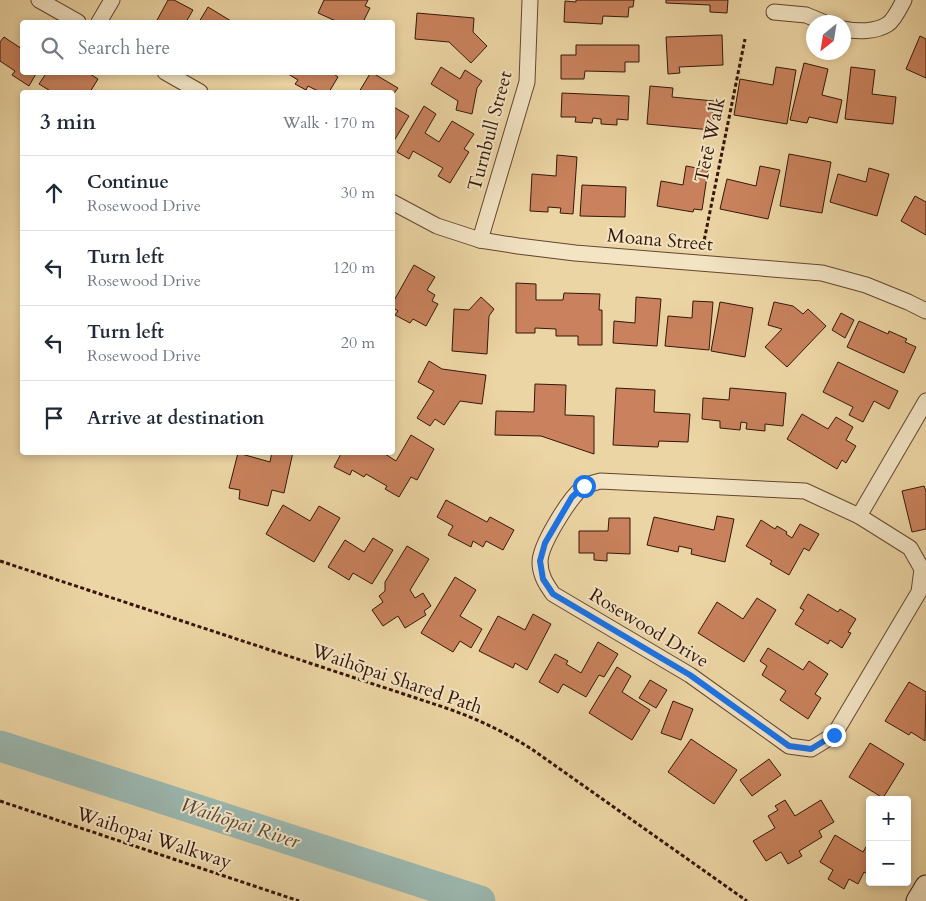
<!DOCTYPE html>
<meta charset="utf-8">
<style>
:root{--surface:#fff;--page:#f6f6f7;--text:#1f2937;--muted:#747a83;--line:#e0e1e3}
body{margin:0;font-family:Cardo,serif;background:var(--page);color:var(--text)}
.controls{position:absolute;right:15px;bottom:15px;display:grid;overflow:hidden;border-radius:5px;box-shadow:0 2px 8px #0003}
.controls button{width:45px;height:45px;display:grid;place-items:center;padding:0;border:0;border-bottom:1px solid var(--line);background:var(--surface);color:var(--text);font:25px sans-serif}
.compass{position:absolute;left:806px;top:15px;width:45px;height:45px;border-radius:50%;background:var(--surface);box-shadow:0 2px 8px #0003;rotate:210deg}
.stop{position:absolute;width:15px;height:15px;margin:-11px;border:4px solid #1a73e8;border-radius:50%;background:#fff}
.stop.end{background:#1a73e8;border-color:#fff;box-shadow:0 1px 5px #0008}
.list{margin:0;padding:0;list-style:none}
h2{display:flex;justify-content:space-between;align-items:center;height:65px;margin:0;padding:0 20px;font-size:21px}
h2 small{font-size:16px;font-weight:400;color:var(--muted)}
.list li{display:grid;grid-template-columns:32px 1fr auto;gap:15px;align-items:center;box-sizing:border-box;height:75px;padding:0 20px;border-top:1px solid var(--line)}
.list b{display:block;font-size:19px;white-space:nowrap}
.list p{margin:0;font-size:16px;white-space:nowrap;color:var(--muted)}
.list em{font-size:16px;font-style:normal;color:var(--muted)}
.icon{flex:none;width:28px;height:28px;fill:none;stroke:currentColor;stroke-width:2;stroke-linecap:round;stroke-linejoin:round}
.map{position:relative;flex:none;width:926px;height:901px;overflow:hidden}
.search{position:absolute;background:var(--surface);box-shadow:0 2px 8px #0003;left:20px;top:20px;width:375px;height:55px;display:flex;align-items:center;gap:12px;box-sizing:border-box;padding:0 18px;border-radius:5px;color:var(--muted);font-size:19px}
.panel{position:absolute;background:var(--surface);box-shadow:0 2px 8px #0003;left:20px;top:90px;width:375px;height:365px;border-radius:5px}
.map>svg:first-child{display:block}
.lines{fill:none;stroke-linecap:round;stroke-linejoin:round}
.river{stroke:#9bb7af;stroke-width:31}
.building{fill:#c9825d;stroke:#351708}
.street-casing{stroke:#63462f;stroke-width:17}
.secondary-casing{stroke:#351708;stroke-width:23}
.path{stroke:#351708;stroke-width:3;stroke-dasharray:4 2.5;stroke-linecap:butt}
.street{stroke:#f3e4c4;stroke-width:15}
.secondary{stroke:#f3e4c4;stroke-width:21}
.route{stroke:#1a73e8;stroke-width:6}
.labels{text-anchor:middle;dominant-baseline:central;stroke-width:4;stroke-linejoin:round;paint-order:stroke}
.street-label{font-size:19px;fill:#351708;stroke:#f3e4c4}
.water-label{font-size:20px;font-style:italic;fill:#54473a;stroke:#f3e4c4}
</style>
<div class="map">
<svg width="926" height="901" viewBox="0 0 926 901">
<rect width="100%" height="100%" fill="#ecd5a4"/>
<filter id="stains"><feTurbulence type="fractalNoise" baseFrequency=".004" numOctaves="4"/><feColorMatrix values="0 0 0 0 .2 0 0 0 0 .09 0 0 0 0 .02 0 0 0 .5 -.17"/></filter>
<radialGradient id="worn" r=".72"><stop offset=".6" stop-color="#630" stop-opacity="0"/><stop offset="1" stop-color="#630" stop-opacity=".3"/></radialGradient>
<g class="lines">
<path class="river" d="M0,746l480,155"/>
</g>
<g class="building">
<path d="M168,0h6l19,10 -7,12h-30z"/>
<path d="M324,0h44l-3,6 5,2 -7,14h-25l-20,-9z"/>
<path d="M576,0h58l-1,7h-4l-1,10 -25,-1 -1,8 -38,-2 1,-21 11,1z"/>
<path d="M666,0h62l-1,13 -17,-1v-7l-44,-2z"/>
<path d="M208,7l23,14 -1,1h-31z"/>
<path d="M417,13l57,5 -1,14 14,14 -16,17 -22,-21 -34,-3z"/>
<path d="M722,35l1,30 -44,2 1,6 -12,1 -2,-37z"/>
<path d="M920,36l6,3v39l-20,-9z"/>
<path d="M4,37l18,12v23h15l-8,14 -17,-11 3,-4 -15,-10v-19z"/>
<path d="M576,45h63v17h-14v10l-40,-1 -1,8h-23v-24h15z"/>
<path d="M804,63l24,6 -6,26 20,5 -5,23 -28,-6 -2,6 -17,-3z"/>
<path d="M441,67l19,12 5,-9 17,11 -5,7 -5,26 -16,-4 2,-9 -27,-17z"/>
<path d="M776,67l20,3 -9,54 -53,-9 6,-36 33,6z"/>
<path d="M851,67l24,3 -3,24 24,3 -3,27 -48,-5z"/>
<path d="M47,72h40l11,7 -8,13h-38l-13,-8z"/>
<path d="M285,72h46l7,5 -9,15h-9l-12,-6 -2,4 -11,-6 3,-4z"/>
<path d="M371,72l27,16 -6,8v-4h-33z"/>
<path d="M650,86l23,2 -1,9 42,4 -3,29 -64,-6z"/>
<path d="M562,93l67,3 -1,24 -11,-1v6l-16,-1v-5l-8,-1 -1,5 -17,-1 1,-5h-15z"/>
<path d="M392,106l17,10 -17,28z"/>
<path d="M424,106l12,8 -11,19 14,9 13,-21 22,13 -10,15 5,3 -19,31 -12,-7 5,-8 -30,-17 -4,8 -12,-7z"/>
<path d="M789,154l42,8 -9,51 -42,-7z"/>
<path d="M557,155l20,2 -4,57 -13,-1 1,-5 -13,-1v5l-18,-1 2,-37 24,2z"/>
<path d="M686,166l22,4 -6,40 -8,-1 -1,3 -36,-6 4,-25 22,4z"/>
<path d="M760,166l20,4 -12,49 -48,-10 7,-30 29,7z"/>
<path d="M869,168l20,6 -12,42 -47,-14 8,-28 28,8z"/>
<path d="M582,185l44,2 -1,30 -45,-1z"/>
<path d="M915,196l11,6v33l-25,-14z"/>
<path d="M414,265l21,12 -8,13 8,5 -3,6 6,3 -12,22 -13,-7 -3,4 -15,-8 3,-4 -6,-4v-3z"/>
<path d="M516,283l20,1v16h27l1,-7 36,1 -1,16h3v35h-24v-9h-22v-7l-21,-1v5h-19z"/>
<path d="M481,297l13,12 -5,7 -2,38 -35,-3 2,-42 15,1z"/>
<path d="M636,297l25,2 -4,47 -44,-3 1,-22 21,2z"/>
<path d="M693,301l20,1 -4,48 -44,-4 3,-30 24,2z"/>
<path d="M720,302l33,6 -8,49 -34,-6z"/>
<path d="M774,302l19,4 10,8 5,-5 18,17 -39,41 -22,-20 17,-18 -14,-4z"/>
<path d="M841,313l13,7 -9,18 -13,-8z"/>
<path d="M859,321l29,13 1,-3 18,8 -2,3 11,5 -12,26 -57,-26z"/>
<path d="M429,361l13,8 44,6 -4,29 -22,-3 -16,24 -9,-6 -5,7 -13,-8 17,-27 -16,-9z"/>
<path d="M838,362l60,29 -9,18 -15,-8 -11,21 -14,-7 4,-8 -30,-15z"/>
<path d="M535,384l31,1 -1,30 29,1v38l-53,-18 -46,-1 1,-24 38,1z"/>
<path d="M616,388l39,2 -1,22 36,2 -2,28 -29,-1 -1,6 -45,-2z"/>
<path d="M730,388l56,5 -3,33 -18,-2v7l-19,-2 1,-6 -6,-1 -1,8 -20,-2v-7l-18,-2 1,-21 26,2z"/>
<path d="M802,414l26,15 8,-12 17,10 -7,13 10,6 -10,17 -4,-3 -5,9 -50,-30z"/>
<path d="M411,435l23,14 -17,31 -6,-3 -12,20 -14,-8 2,-3 -21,-12 -2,3 -12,-7 -2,5 -16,-8 8,-15h40l14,9z"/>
<path d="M272,452h21l-9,41 -12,-3 -4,16 -29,-7 1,-9 -11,-2 9,-35 32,9z"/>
<path d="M924,486l2,5v38l-14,3 -10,-41z"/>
<path d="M446,500l41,22 3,-5 24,13 -11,20 -17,-9 -3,6 -10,-6 -2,6 -23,-12 5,-9 -16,-9z"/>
<path d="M283,505l27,16 9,-15 21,12 -26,44 -48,-28z"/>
<path d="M717,516l17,3 -9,43 -34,-8 1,-5 -13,-3 -1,6 -31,-7 7,-28 60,13z"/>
<path d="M609,518h21v36l-23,-1v8l-13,-1v-7h-15v-22h29z"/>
<path d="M761,520l14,9 2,-3 10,6 -1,2 6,4 8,-14 19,10 -10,17 -5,-3 -15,27 -19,-11 2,-3 -26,-15z"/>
<path d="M373,538l20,12 -21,34 -19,-11 -4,7 -21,-13 17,-27 19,12z"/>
<path d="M407,546l22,13 -19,31 5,8 8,-5 8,13 -7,5 2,4 -21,13 -7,-12 -15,10 -11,-16 11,-8 -4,-6 6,-5v-9z"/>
<path d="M455,577l21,13 -16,26 22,13 -11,19 -11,-7 -7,11 -32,-19z"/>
<path d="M808,594l30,18 2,-3 16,10 -8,13 3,1 -9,15 -12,-8 -2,4 -33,-20 9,-14 -4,-2z"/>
<path d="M757,598l19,12 -32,52 -46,-29 19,-31 26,17z"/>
<path d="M533,614l18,10 -24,46 -12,-7 -2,5 -34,-17 19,-35 27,14z"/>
<path d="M598,642l20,12 -14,23 -5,-2 -13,22 -23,-13 -5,9 -19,-11 16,-28 13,7 -2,3 15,9z"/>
<path d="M768,648l35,22 6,-9 19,13 -13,20 6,4 -13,21 -28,-19 6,-9 -24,-16 5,-9 -7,-5z"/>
<path d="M617,667l14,9 -9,16 28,18 -18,30 -43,-27z"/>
<path d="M650,680l17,10 -11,18 -17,-10z"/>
<path d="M909,682l17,10 -1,49 -14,-9 -2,3 -24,-14z"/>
<path d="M673,701l20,8 -12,31 -20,-7z"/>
<path d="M691,739l46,31 -23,34 -46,-32z"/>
<path d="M870,743l34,21 -21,34 -34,-21z"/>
<path d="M769,759l12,16 -29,21 -12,-16z"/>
<path d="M785,800l10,16 26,-16 13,22 -15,9 3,6 -23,14 3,5 -14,8 -7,-12 -15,9 -13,-20 22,-13 -7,-12 10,-6 -3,-4z"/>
<path d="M835,835l28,17 7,-12v36l-6,-4 -6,12 -9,-5 -5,10 -16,-10 5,-9 -13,-8z"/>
</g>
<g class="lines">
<g class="street-casing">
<g id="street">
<path d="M39,0l39,22"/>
<path d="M774,12l32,3 17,7"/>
<path d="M99,22l13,-22"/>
<path d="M844,29c13,3 32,3 44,-5 7,-5 12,-17 16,-24"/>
<path d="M165,72l35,20"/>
<path d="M392,202l45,24 43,14 38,6 57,7 247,20 44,12 42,17 18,9"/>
<path d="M480,240l47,-158 3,-82"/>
<path d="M600,481l205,10 54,25 51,32 12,21 -3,23 -85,143 -23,14 -22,-3 -99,-71 -137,-81c-7,-10 -13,-19 -13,-32 0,-17 29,-63 42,-74 5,-4 12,-5 18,-7z"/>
<path d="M859,516l67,-115"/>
</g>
</g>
<g class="secondary-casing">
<path id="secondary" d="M917,901l9,-15"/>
</g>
<g class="path">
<path d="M703,246l42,-207"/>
<path d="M0,561l437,144c34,11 67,26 96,45l214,151"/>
<path d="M0,801l299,100"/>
</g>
<use href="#street" class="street"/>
<use href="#secondary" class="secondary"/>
</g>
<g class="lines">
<path class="route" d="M584,486l-12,11 -27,46 -5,18 3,18 10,15 137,81 99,71 22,3 23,-14"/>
</g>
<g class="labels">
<g class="street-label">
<text transform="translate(490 131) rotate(-75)">Turnbull Street</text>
<text transform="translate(710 140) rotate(-78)">Tētē Walk</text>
<text transform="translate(660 240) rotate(5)">Moana Street</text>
<text transform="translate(649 628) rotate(31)">Rosewood Drive</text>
<text transform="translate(397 679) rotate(19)">Waihōpai Shared Path</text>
<text transform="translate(154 838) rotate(18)">Waihopai Walkway</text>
</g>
<g class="water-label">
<text transform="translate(240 823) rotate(18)">Waihōpai River</text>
</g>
</g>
<rect width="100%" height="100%" filter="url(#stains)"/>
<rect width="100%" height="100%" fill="url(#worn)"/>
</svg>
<div class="controls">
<button>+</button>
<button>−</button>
</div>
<svg class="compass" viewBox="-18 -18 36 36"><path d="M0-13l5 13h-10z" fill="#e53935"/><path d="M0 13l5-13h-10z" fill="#747a83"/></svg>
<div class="stop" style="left:584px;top:486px"></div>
<div class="stop end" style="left:834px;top:735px"></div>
<div class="search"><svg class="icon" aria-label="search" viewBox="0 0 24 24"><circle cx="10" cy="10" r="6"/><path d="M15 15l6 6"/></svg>Search here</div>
<section class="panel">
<h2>3 min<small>Walk · 170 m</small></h2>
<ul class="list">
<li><svg class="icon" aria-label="ahead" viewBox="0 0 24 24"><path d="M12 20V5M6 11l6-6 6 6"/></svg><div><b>Continue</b><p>Rosewood Drive</p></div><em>30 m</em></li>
<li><svg class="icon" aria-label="left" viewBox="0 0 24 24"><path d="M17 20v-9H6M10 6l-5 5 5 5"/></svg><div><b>Turn left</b><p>Rosewood Drive</p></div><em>120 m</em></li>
<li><svg class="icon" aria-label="left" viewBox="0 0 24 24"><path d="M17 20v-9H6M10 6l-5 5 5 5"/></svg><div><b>Turn left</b><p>Rosewood Drive</p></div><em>20 m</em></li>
<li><svg class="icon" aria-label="arrive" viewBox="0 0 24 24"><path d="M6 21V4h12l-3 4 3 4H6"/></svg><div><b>Arrive at destination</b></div></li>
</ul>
</section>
</div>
